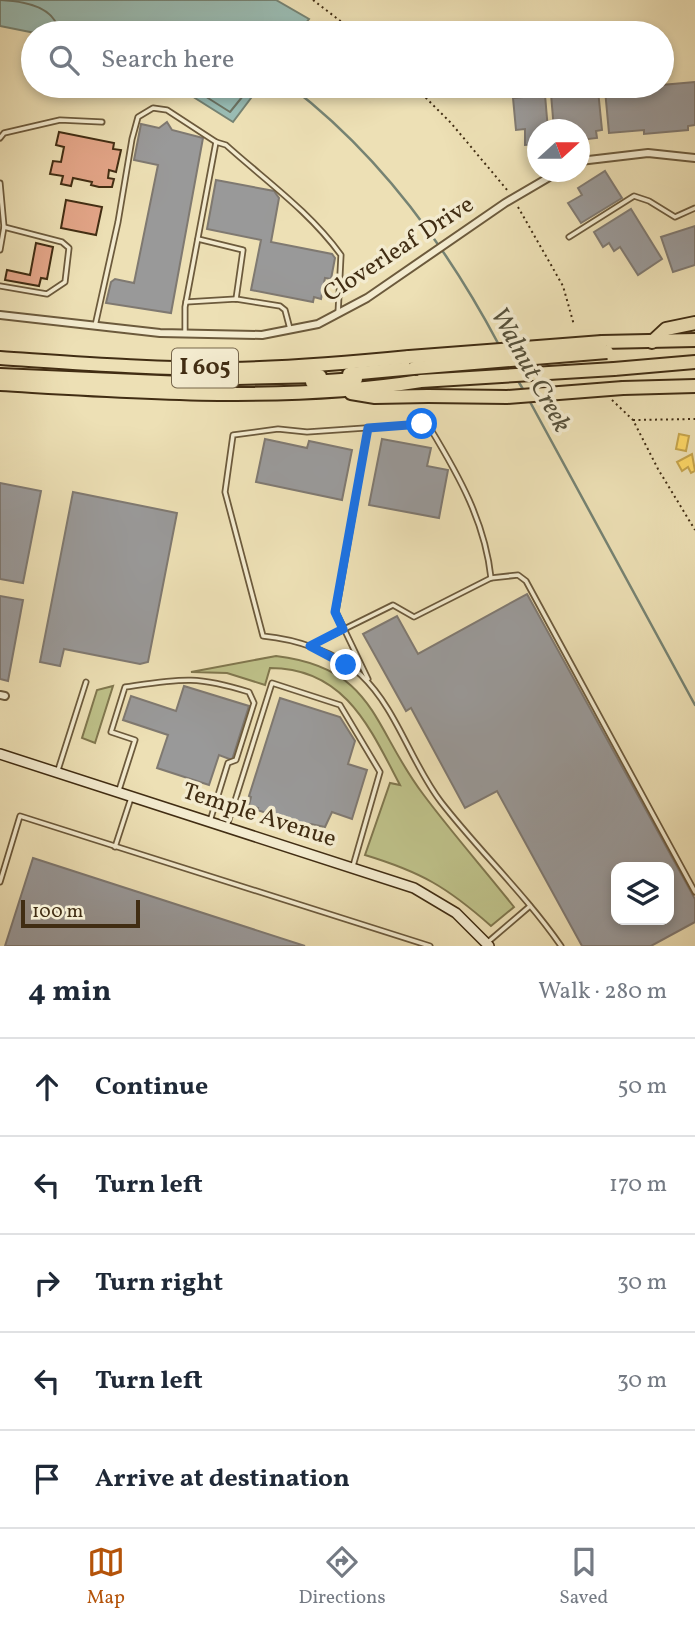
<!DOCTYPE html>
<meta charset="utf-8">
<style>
:root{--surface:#fff;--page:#f2f2f3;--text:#1f2937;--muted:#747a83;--line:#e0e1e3;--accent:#b45309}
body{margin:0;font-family:Vollkorn,serif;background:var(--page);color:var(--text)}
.controls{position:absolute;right:21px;bottom:21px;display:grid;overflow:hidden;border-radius:14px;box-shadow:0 4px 10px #0003}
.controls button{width:63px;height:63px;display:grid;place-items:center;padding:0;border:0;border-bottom:2px solid var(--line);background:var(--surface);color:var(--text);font:35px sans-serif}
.compass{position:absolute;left:527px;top:119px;width:63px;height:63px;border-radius:50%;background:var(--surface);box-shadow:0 4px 10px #0003;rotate:69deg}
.scale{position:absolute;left:21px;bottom:18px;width:119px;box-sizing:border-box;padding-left:7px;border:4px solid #412d13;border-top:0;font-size:19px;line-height:24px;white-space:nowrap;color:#412d13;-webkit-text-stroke:5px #f3ebcf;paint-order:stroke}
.stop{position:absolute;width:21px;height:21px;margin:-16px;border:5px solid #1a73e8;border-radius:50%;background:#fff}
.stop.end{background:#1a73e8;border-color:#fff;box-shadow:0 2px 7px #0008}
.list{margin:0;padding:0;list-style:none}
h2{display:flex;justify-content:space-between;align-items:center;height:91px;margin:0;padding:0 28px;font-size:30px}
h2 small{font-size:23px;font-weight:400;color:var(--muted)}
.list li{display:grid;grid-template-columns:46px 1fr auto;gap:21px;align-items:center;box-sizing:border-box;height:98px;padding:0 28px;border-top:2px solid var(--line)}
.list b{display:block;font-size:26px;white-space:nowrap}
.list em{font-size:23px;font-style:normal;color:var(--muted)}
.icon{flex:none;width:38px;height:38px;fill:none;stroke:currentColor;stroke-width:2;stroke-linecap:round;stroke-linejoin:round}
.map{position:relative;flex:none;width:695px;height:946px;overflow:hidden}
.search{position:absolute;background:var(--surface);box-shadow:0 4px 10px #0003;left:21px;right:21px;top:21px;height:77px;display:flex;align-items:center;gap:18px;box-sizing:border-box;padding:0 24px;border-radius:38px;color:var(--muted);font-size:26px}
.sheet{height:581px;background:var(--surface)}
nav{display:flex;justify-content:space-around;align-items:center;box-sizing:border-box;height:98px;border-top:2px solid var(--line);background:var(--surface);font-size:19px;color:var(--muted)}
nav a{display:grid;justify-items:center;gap:4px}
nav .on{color:var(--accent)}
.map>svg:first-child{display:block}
.green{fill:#bec189;stroke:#80774e;stroke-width:2}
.water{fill:#9abcb3;stroke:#768373;stroke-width:2}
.homes{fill:#ffd966;stroke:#c6a54d;stroke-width:2}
.industry{fill:#999;stroke:#7f7971;stroke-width:2;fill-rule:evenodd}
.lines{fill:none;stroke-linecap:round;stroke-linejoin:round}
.shore{stroke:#6e7463;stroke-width:2}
.stream{stroke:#768373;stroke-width:2.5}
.building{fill:#e4a689;stroke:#412d13;stroke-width:2}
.lane-casing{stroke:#6c5a3c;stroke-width:7}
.street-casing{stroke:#6c5a3c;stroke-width:10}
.secondary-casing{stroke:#412d13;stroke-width:12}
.highway-casing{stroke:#412d13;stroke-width:16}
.path{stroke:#412d13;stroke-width:2;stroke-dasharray:2 3.5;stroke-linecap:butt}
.lane{stroke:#f3ebcf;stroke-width:3.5}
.street{stroke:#f3ebcf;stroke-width:6}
.secondary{stroke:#f3ebcf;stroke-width:9}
.highway{stroke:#ede0b5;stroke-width:12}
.highway-bridge-casing{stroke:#412d13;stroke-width:16;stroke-linecap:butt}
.highway-bridge{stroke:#ede0b5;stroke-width:12}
.route{stroke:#1a73e8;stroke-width:9}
.labels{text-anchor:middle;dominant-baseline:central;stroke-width:7;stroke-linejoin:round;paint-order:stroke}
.shield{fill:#f3ebcf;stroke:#76664b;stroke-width:2}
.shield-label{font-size:23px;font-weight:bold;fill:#412d13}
.street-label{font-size:24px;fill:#412d13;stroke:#f3ebcf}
.water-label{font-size:26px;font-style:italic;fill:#57513b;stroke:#f3ebcf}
</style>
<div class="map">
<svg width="695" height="946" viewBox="0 0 695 946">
<rect width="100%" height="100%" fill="#ede0b5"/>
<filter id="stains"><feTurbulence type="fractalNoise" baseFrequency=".00286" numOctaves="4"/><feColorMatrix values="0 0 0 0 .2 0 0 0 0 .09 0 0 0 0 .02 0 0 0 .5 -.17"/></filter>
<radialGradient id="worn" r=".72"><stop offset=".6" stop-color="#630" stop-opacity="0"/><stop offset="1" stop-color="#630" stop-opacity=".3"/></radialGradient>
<g class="green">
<path d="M276,656c100,12 96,71 147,138 29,39 61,75 91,113l-23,19c-44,-39 -70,-54 -126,-71l25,-72 10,2c-30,-57 -55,-117 -130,-117l-5,17 -38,-12 -36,-1z"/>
<path d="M113,686l-18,57 -13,-5 15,-48z"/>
</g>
<g class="water">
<path d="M0,0h276l33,19 -11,14h-263l-35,-7z"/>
<path d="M176,86h84l-27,36z"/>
</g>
<g class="homes">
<path d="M679,434l10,2 -3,15 -10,-2z"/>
<path d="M692,454l3,17 -4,2 -3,-6 -6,4 -5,-9z"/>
</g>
<g class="industry">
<path d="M695,82v43l-7,1v4l-44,4v-4l-35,3 -4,-43z"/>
<path d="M598,90l4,40 -6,1 1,7 -17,2v-10h-26l-3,-36z"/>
<path d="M545,95l3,35h-10v14l-13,1v-16l-9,1 -3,-32z"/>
<path d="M167,122l5,8 31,8 -32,175 -65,-10 5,-21 4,-3 19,4 24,-118 -24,-5 7,-36 18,4z"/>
<path d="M605,171l17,27 -41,25 -13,-20 14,-8 -4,-7z"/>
<path d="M216,180l58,11 5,7 -8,44 61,12 3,4 -4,21 -6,-1 -4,21 -7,-2 -1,5 -62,-12 10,-50 -54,-11z"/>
<path d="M631,209l31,50 -24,16 -18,-28 -6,4 -5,-8 -6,4 -9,-15z"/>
<path d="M695,226v39l-22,7 -12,-35z"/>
<path d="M265,439l42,9 2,-7 43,9 -10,50 -86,-18z"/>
<path d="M382,439l49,9 -4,18 21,4 -9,48 -70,-13z"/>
<path d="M0,483l41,8 -18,92 -23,-4z"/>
<path d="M73,492l104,21 -29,149 -8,2 -76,-15 -4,17 -20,-4z"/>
<path d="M527,594l168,305v23l-44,24h-69l-85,-155 -32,17 -54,-100 -5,3 -43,-77 34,-18 21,38zM616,867h53v53h-53z"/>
<path d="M0,596l23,4 -15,81 -8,-2z"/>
<path d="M184,686l65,20 -17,54 -13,-5 -10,30 -52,-17 11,-33 -45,-15 8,-24 45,15z"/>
<path d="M280,698l60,19 15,24 -7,23 19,6 -15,49 -20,-7 -7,15 -15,-3 -1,3 -52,-17 1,-2 -9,-3 2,-8 -2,-1z"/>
<path d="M33,858l272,88h-300z"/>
</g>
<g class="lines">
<g class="shore">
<path d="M0,0c23,1 56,6 59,33"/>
<path d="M189,86l41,26 21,-26"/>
</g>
<g class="stream">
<path d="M290,86c90,69 156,159 209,259"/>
<path d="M517,379l7,12"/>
<path d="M529,400l166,305"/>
</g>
</g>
<g class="building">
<path d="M59,132l55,11 -1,6 8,1 -5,22 -7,-2 -1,8 6,1 -2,8h-13l-8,-2 1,-3 -19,-4 -2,8 -10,-2 2,-8 -13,-2 3,-13 8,1 3,-15 -8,-2z"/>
<path d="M66,200l36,7 -6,28 -35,-7z"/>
<path d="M36,243l17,4 -6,32 -6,-1 -2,8 -34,-6 2,-10 23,5z"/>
</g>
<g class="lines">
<g class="lane-casing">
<g id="lane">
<path d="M0,138l4,-5 56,-13 42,2"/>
<path d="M216,142l10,3c40,36 83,66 115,110l-3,59"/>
<path d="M0,183l4,44 -4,23"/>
<path d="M569,237l65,-41 15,5 26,16 20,-9"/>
<path d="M198,239l45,11 -7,49"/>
<path d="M0,286l47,8 18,-12 4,-34 -7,-6 -58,-15"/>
<path d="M186,302l50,-3 44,7 5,4 5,19"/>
<path d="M95,326l23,-104 14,-83 6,-22 15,-9 14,2 49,32 -31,165v27"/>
<path d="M368,428l-32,184 32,67"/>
<path d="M491,578c-6,-56 -32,-102 -61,-150l-7,-4 -116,8 -29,-3 -45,6 -8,57 38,144c32,3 74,16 98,39 36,34 50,88 80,127 38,49 84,92 120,144"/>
<path d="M310,646l83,-41 21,12 77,-39 27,-3 8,6 169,311"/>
<path d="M58,770l28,-88"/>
<path d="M119,790l16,-50 -24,-8 14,-45c55,-8 70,-12 124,5l5,11 -18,57 -8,3 -18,58"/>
<path d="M227,826l45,-143 68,22 40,67 -27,94"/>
<path d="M115,847l16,-49"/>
<path d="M0,882l20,-66 410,130"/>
<path d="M488,942l42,-36"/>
</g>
</g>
<g class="street-casing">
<g id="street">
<path d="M580,161l68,-8 47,5"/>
<path d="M0,315l160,18 102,2 56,-11 49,-26 138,-95 53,-31"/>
<path d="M0,695l5,1"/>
</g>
</g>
<g class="secondary-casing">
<path id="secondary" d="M0,754l414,134 42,25 33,33"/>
</g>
<g class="highway-casing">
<g id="highway">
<path d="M602,342l93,-2"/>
<path d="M652,342l14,-13 29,-6"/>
<path d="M0,358c76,5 152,11 229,11 60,-1 120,-6 180,-12"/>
<path d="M614,369l81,-7"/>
<path d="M349,374l65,-6"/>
<path d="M0,375l206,9"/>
<path d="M198,379l122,-3"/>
<path d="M312,382l44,-3"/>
<path d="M0,384c139,8 282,19 421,-3"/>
<path d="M623,388l72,-2"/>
<path d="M351,393l24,4 53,-1"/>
</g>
</g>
<g class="path">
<path d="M313,0l43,33"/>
<path d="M414,86l37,37 57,68"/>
<path d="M518,207l45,79 11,39"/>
<path d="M612,400l21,20 25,49 37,61"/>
<path d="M633,420l62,-1"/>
</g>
<use href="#lane" class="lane"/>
<use href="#street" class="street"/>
<use href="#secondary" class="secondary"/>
<use href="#highway" class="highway"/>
<g class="highway-bridge-casing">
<g id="highway-bridge">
<path d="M409,357l193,-15"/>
<path d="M414,368l193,-16"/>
<path d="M421,381l193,-12"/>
<path d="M428,396l79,1 116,-9"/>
</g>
</g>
<use href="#highway-bridge" class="highway-bridge"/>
</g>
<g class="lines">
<path class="route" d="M346,665l-36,-19 33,-17 -8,-17 33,-184 54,-4"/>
</g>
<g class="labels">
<rect class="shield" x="172" y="348.5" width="66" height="39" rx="5"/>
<g class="shield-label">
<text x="205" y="368">I 605</text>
</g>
<g class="street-label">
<text transform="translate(399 250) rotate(-33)">Cloverleaf Drive</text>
<text transform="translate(259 816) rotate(18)">Temple Avenue</text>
</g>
<g class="water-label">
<text transform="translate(530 370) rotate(61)">Walnut Creek</text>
</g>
</g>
<rect width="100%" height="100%" filter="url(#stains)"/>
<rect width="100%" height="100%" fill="url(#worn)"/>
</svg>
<div class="controls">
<button><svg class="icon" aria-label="layers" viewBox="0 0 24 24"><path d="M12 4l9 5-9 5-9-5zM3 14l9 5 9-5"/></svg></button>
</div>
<svg class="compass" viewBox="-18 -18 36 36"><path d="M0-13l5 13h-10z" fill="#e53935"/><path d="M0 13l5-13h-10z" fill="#747a83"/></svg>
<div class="scale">100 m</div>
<div class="stop" style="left:422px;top:424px"></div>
<div class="stop end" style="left:346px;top:665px"></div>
<div class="search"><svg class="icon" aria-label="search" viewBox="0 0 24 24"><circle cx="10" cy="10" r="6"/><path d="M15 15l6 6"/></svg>Search here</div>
</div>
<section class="sheet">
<h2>4 min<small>Walk · 280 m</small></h2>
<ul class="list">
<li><svg class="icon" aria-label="ahead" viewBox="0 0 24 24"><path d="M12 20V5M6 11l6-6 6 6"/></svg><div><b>Continue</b></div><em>50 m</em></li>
<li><svg class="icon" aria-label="left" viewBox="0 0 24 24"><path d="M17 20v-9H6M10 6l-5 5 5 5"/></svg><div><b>Turn left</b></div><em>170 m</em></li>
<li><svg class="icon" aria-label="right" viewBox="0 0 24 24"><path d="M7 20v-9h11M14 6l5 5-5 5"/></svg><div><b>Turn right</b></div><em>30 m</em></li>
<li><svg class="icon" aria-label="left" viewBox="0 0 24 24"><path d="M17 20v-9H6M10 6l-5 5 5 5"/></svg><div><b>Turn left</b></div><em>30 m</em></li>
<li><svg class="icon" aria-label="arrive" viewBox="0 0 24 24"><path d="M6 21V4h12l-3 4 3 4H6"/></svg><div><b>Arrive at destination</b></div></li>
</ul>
</section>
<nav>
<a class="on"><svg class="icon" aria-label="map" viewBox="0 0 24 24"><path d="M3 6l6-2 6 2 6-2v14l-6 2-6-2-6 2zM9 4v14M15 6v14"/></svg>Map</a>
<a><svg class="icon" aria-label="directions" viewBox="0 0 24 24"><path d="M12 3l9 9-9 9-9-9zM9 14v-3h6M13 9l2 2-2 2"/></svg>Directions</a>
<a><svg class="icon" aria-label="saved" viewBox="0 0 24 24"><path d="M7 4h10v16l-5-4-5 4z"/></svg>Saved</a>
</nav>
